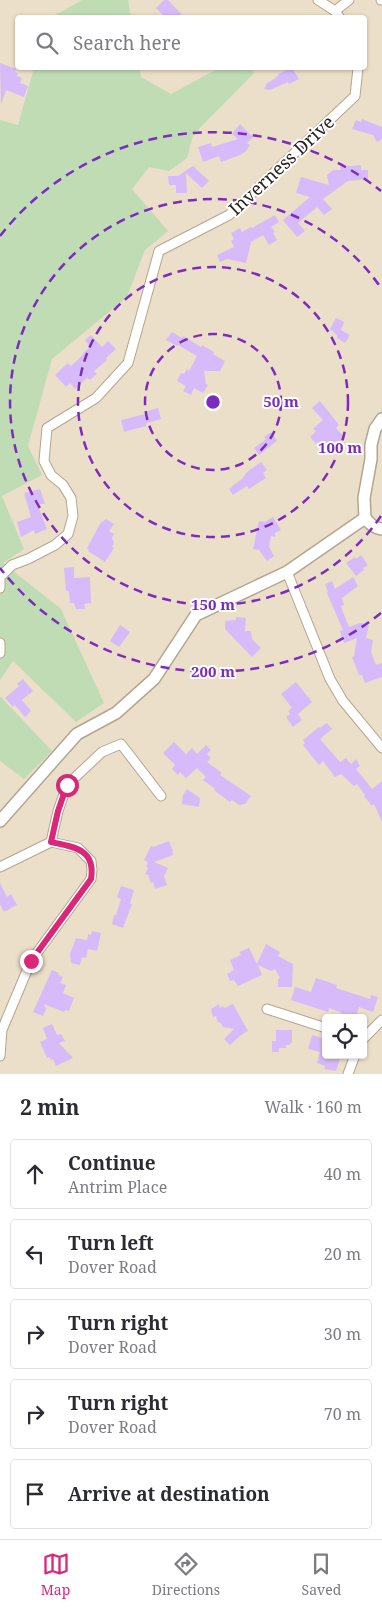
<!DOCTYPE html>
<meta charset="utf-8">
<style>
:root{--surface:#fff;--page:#f2f2f3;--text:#2b2b33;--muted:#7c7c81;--line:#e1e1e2;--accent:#db2777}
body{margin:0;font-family:"Noto Serif",serif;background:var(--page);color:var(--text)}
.controls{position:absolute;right:15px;bottom:15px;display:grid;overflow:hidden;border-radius:5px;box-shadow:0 1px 4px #0004}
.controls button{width:45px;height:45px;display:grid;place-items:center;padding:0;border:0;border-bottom:1px solid var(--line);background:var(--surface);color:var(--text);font:25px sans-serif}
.stop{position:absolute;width:15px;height:15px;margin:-11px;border:4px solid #db2777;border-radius:50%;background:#fff}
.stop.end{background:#db2777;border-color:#fff;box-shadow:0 1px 5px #0008}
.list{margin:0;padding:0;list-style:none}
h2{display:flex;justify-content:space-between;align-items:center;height:65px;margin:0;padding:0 20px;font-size:21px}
h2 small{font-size:16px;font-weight:400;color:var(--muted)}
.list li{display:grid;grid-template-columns:32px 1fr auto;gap:15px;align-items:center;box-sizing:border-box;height:70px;margin:0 10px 10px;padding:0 10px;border:1px solid var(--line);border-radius:5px}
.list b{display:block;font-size:19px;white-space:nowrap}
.list p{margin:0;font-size:16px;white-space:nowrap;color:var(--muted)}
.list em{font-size:16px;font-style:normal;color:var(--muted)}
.icon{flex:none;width:28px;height:28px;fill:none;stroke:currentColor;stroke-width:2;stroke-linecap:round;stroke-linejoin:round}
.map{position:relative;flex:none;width:382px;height:1074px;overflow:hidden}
.search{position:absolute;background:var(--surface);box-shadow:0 1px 4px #0004;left:15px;right:15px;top:15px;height:55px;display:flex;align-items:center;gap:12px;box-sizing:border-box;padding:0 18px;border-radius:5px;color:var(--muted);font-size:19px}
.sheet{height:465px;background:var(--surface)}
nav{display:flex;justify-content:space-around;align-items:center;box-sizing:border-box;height:70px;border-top:1px solid var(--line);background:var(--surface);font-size:14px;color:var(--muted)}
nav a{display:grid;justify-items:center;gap:2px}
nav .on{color:var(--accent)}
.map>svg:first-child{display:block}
.green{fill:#bfdcb5}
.building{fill:#d7baf9}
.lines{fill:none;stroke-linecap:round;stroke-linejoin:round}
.street-casing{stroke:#b2a691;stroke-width:11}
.secondary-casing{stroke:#b2a691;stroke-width:14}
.street{stroke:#fff;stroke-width:9}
.secondary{stroke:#fff;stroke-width:11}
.route{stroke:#db2777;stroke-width:6}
.ring{fill:none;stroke:#7b2cbf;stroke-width:2.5;stroke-dasharray:9 6}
.labels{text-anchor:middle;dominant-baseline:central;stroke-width:4;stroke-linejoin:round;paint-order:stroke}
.street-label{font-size:18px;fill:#27221a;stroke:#fff}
.centre{fill:#7b2cbf;stroke:#fff;stroke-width:2.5}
.ring-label{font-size:15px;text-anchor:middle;font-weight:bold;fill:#7b2cbf;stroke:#fff;stroke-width:4;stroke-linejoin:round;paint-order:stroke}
</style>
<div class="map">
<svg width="382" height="1074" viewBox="0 0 382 1074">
<rect width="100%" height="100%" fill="#ecdfc9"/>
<g class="green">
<path d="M82,0h46l3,17h-79z"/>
<path d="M34,68h106l1,9 30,17 48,-26h32l3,5 -61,62 -6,23 -18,13 -20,-4 -17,22 36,42 -23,19 -18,47 -75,62 -24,87 14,29 -40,21 22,53 -21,14 58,46 43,94 -28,19 -63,-61 -13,19v-560l18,5z"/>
<path d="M0,696l52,55 -28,28 -24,-18z"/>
</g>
<g class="building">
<path d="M164,0h4l17,18h-19l-10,-10z"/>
<path d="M0,63l16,6 -1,3 3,1 -1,3 5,2 -2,5 8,3 -4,11 -18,-7 -5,15z"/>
<path d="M292,68l7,11 -10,5 -1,-2 -18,8 -6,-1 3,-6 9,-5v-1l3,-2 -1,-1z"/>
<path d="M362,119l20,8v12l-5,3 -4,-7 -21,-6 4,-9 5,2z"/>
<path d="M240,124l13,13 -6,6 3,2 -4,6 -6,4 -19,7 -2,-6 -16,6 -5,-15 13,-4 1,4 26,-8 -6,-5z"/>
<path d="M361,165v5h7v9l-20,2 -25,18 9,10 -8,6 -7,-8 -19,16 7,8 -8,6 -14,-17 27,-23 -14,-4 5,-16 28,8 -2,-10 6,-5h8l-1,-3z"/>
<path d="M193,166l16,15 -7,7 -16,-15 1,20h-11v-8h-7l-1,-9h10z"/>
<path d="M275,215l4,7 -8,5 4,5 -2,1 4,7 -8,5 -6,-10 -12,7 -5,21 -19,-4 -7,3 -3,-7 17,-8 -3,-6 3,-2 -3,-6 9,-5 2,4 9,-5 1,1z"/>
<path d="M336,318l8,4 -3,8 9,5 -5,8 -8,-5v-3l-7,-6z"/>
<path d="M172,332l10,6 1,-2 18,11 1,-2 12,7 -1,2 12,7 -5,10h-16l2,13 2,1 -5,8 -9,-5 -3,7 -8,-4 3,-5 -9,-5 4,-8 3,1 3,-5 2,2 8,-15 -19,-11 -1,1 -11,-6z"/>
<path d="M91,335l11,12 6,-6 8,8 -10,9 1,2 -13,11 3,3 -7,6 -3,-2 -12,11 -5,-6 -4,4 -11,-12 13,-12 3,3 13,-12 -1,-1 7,-6 -5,-7z"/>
<path d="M320,401l19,24 -3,3 9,10 -7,5 -2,-2 -12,11 -14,-15 6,-6 -3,-2 10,-9 -11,-12z"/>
<path d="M158,408l3,11 -14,4 -1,1v2l-22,6 -3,-12 24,-6v-2z"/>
<path d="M271,432l6,9 -18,14 -5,-7 12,-9 -2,-2z"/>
<path d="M261,462l6,8 -4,3 3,5 -17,11 -2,-3 -14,9 -4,-6 3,-2v-1l10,-7 5,-7z"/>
<path d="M40,489l5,15h-8l10,25 -12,5 -1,-4 -13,7 -4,-15 14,-5 -7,-24z"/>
<path d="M273,517l8,13 -6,3v4l-4,-1 -2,11 5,9 -7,5 -8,-11 -6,-1 6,-28 6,1z"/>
<path d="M106,519l8,5 -5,7 5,3 -2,4 2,5 -2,4 2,1 -9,14 -17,-11 1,-1 -2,-2 14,-26h1z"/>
<path d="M361,555l7,10 -5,3 1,2 -8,6 -10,-13 9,-6 1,2z"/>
<path d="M74,567v11l16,-1 1,26 -7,1 1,5h-9l-2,-6h-4l-1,-12h-3l-2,-23z"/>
<path d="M353,577l5,9 -16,12 2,7 -3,1 2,6 6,15 11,-4 9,2 -3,13 7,2 -2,12 5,13 6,-2v14l-17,6 -3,-8h-3l-7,-18 2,-1 3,-18 -13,5 -4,-12 3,-1 -16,-37 1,-1 -3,-8 7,-3 3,8z"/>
<path d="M236,617l10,1 -1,13h6l1,8 9,9 -9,9 -27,-28v-8l11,-1z"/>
<path d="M120,625l10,7 -11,15 -9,-6z"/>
<path d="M23,679l10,12 -11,9 9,11 -6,6 -10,-12 -2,2 -8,-9 14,-12 -2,-2z"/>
<path d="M296,682l16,20 -14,12 4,6 -9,7 -7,-10 4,-3 -2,-3 4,-3 -11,-14z"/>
<path d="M327,723l5,6 -12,10 20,23 6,-4 5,6 5,-5 4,7 -4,3 16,20 10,-8v41l-8,-18 -2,2 -8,-10 1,-1 -8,-11 -3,2 -13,-12 -6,3 -12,-16 -4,4 -16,-20 2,-2 -2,-3 16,-13 1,1z"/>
<path d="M174,742l12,12 6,-6 5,6 9,-9 5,5 -4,4 4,4 -4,4 15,11 -2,2 31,21 -6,8 -6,1 -7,-5 -2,2 -15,-11 -1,-3 -11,-8 3,-3 -9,-9 -11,10 -6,-6 -2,3 -6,-6 3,-4 -12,-12z"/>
<path d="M187,789l13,9 -1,9 -17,-3 1,-9z"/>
<path d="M169,841l4,10h-1l1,4 -19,7 14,6 -4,8 3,9 -12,4 -2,-7 -2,1 -3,-8 -3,-1 3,-6 -2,-1 2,-5 -4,-2 7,-14 2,1z"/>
<path d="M0,883l7,14 4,-3 6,11 -13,7 -4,-8z"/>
<path d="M121,886l13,4 -4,14h2l-9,24 -11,-4 2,-9h2l5,-16 -4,-2z"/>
<path d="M92,931l9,2 -4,18 -9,-2 -2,9 -4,-1 -2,8 -9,-2 -1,-9 6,-16 11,2 1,-6 3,1z"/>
<path d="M266,944l14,8 -2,4 15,8 -1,23h-14v-8l2,-1 -5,-9 -4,2 -13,-6 4,10 -24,11 -4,-6 -4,1 -3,-7 7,-4 -4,-10 11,-5 -2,-3 10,-4 8,16z"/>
<path d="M52,970l7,3 -1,2 5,2 -3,6 6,2 -3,8 11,5 -5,13 -4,-1 -1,2 -20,-8 2,5 -3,7 -10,-4z"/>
<path d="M316,978l21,7 -1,3 34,11 1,-4 7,2 -5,15 -14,-5 -3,10 -7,-2 -5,1 -4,-4 -11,-4 -1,4 -37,-12 4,-13 16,5z"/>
<path d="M219,1004l1,4 3,-2 2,2 8,-4 15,27 -7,4 -11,10 -6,-6 10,-10 -11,-2 -3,-5 -2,1 -2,-7 -3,1 -2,-8z"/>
<path d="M52,1024l5,11 4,-1 4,7 -6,2 14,15 -17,8 -3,-7 -2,1 -2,-3 -2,1 -7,-16 7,-3 -4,-11z"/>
<path d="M276,1030h16v13h-2v2h-4v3h-7v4h-7v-11h4z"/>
<path d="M312,1035l14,4v16h15l-5,16 -12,-2 1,-3 -8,-3 3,-11 -12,-3z"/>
</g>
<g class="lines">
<g class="street-casing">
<g id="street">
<path d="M318,0l17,11 5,7"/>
<path d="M381,0h1"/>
<path d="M335,11l14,-11"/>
<path d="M287,572l43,107 13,22 39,47"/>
<path d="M0,588v-11l12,-12 16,-6 27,-14 13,-11 5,-18 -2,-18 -8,-13 -12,-10 -7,-14 3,-33 49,-30 32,-35 31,-112 70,-36 126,-119 3,-28"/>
<path d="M0,643v10"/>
<path d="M51,842l7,-31 9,-26 35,-33 19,-8 40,52"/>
<path d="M0,867l51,-25 27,6 13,13 1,9 -1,9 -60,82 -29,69 -2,26"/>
<path d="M267,1009l59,19"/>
<path d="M363,1039l19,-19"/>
<path d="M348,1074l7,-19"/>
</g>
</g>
<g class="secondary-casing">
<g id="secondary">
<path d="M365,518c5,6 9,10 17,11"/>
<path d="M0,821l77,-87 39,-21 38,-34 42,-64 91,-43 78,-54 -1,-20 7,-39v-14l4,-16 7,-10"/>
</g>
</g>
<use href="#street" class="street"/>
<use href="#secondary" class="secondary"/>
</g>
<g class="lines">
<path class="route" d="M31,961l60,-82c5,-30 -17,-32 -40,-37l7,-31 9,-26"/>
</g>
<g class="ring">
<circle cx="213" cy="402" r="68"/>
<circle cx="213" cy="402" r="135"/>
<path d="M381 516A203 203 0 1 1 381 288"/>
<path d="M381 613A270 270 0 0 1 0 568M0 236A270 270 0 0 1 381 191"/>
</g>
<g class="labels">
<g class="street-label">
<text transform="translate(281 165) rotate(-43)">Inverness Drive</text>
</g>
</g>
<circle cx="213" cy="402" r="8" class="centre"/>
<g class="ring-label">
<text x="281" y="407">50 m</text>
<text x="340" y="453">100 m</text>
<text x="213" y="610">150 m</text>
<text x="213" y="677">200 m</text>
</g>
</svg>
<div class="controls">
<button><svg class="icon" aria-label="locate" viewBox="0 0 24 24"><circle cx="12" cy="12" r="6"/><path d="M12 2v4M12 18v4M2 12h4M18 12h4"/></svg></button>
</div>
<div class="stop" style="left:67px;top:785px"></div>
<div class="stop end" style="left:31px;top:961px"></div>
<div class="search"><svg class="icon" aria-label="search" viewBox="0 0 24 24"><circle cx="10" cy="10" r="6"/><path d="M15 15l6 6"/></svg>Search here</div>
</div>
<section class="sheet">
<h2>2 min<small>Walk · 160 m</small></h2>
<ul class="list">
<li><svg class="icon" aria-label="ahead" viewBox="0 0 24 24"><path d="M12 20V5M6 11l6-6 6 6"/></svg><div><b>Continue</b><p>Antrim Place</p></div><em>40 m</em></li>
<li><svg class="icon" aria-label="left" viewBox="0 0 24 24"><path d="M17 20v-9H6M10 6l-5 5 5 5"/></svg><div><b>Turn left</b><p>Dover Road</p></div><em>20 m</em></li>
<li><svg class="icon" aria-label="right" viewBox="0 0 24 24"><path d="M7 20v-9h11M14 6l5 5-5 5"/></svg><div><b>Turn right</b><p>Dover Road</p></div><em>30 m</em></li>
<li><svg class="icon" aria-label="right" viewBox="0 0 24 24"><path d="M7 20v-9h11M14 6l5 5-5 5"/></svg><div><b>Turn right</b><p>Dover Road</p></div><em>70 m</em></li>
<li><svg class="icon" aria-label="arrive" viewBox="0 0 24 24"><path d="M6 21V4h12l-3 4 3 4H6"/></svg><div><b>Arrive at destination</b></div></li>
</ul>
</section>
<nav>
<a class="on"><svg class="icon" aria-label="map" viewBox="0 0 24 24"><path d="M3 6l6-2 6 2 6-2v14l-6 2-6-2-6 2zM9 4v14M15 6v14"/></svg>Map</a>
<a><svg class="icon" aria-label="directions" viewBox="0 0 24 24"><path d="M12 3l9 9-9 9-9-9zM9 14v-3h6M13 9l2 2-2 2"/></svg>Directions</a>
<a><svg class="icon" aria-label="saved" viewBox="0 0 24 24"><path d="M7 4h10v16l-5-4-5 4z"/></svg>Saved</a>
</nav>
